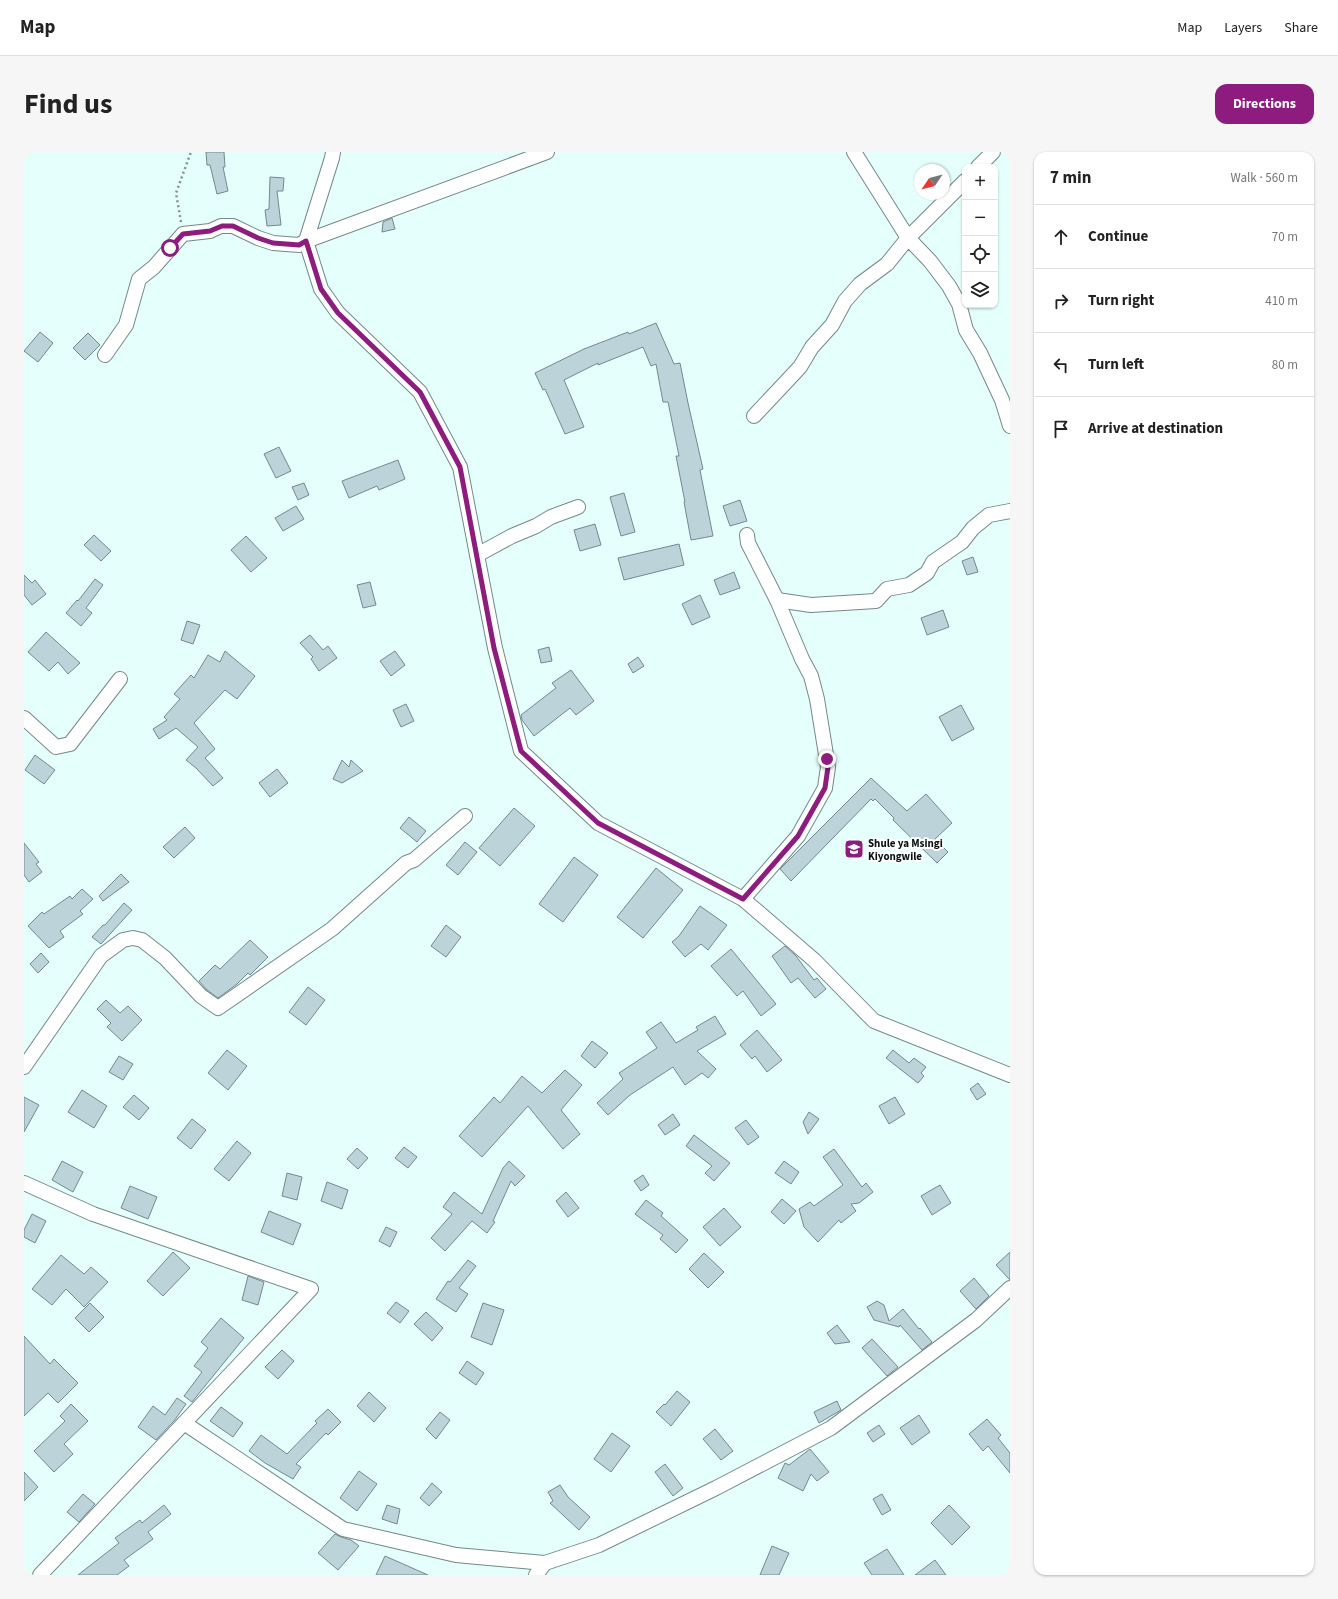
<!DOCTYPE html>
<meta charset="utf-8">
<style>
:root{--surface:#fff;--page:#f6f6f6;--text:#222;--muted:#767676;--line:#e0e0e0;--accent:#8d1c7e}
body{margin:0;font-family:"Source Sans 3",sans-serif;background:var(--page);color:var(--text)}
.controls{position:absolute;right:12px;top:12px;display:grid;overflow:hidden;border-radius:8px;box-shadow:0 1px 3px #0004}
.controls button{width:36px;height:36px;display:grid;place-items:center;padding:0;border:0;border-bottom:1px solid var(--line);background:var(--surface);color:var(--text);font:20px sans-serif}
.compass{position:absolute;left:890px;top:12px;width:36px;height:36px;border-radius:50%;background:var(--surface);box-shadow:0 1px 3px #0004;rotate:235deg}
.stop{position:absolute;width:12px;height:12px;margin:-9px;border:3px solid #8d1c7e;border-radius:50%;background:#fff}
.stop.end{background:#8d1c7e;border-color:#fff;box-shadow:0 1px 4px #0008}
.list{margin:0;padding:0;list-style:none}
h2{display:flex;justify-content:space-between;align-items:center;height:52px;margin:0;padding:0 16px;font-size:17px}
h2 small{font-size:13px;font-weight:400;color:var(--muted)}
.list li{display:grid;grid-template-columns:26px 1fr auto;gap:12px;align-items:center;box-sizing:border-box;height:64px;padding:0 16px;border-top:1px solid var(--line)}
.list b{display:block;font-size:15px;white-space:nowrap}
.list em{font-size:13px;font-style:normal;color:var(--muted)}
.icon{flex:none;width:22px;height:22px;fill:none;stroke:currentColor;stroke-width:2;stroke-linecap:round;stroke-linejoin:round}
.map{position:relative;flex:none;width:986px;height:1423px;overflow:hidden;border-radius:12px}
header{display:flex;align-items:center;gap:24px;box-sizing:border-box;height:56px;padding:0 20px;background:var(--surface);border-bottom:1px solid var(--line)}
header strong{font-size:19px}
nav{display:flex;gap:22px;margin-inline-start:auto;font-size:14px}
.intro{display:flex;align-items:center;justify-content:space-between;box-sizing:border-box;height:96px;padding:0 24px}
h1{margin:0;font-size:28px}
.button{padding:10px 18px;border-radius:12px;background:var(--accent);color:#fff;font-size:14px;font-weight:700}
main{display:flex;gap:24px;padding:0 24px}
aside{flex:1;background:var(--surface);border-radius:12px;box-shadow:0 1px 3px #0004}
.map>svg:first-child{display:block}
.building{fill:#bcd3da;stroke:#738990}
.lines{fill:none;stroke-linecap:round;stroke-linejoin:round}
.street-casing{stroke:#738a88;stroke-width:16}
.path{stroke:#819492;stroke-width:2.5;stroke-dasharray:2 3;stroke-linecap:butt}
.street{stroke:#fff;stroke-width:14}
.route{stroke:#8d1c7e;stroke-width:5}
.labels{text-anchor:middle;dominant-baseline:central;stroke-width:4;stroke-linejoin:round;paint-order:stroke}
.poi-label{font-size:11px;font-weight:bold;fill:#091211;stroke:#fff;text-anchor:start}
</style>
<header>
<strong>Map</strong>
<nav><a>Map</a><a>Layers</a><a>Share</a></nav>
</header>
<div class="intro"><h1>Find us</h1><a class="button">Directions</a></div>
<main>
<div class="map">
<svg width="986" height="1423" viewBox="0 0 986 1423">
<rect width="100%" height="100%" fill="#e5fffc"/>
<g class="building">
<path d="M182,0h18l1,15h-2l5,24 -11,3 -7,-29h-3z"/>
<path d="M246,25l14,1 -1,13h-6l4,34 -14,1 -2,-16 4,-1z"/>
<path d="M368,66l3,11 -13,3 1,-10z"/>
<path d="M632,171l18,41 6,-1 8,40 15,66 -3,1 13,66 -22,4 -7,-38h1l-9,-46h3l-11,-54h-5l-7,-38 -5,2 -8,-19 -45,18v-2l-34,17 20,47 -19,7 -20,-45 -2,1 -8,-17 49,-24 44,-17 1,2z"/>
<path d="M16,180l13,11 -15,19 -14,-11z"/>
<path d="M64,181l12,12 -15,15 -12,-12z"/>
<path d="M255,295l12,24 -15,7 -12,-24z"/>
<path d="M374,308l7,19 -26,11 -2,-4 -28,12 -7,-17z"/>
<path d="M280,331l5,12 -11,5 -6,-13z"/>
<path d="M600,341l11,39 -14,4 -11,-39z"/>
<path d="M716,348l7,21 -17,5 -7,-20z"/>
<path d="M272,354l8,13 -21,12 -8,-13z"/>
<path d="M571,372l6,21 -21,6 -6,-21z"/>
<path d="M70,383l17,16 -10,10 -17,-16z"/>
<path d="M222,384l21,22 -16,14 -20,-22z"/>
<path d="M655,392l5,21 -60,15 -6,-22z"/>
<path d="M949,405l5,15 -11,3 -5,-14z"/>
<path d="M710,420l6,16 -20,7 -6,-15z"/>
<path d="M0,423l8,8 3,-3 11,14 -14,11 -8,-10z"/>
<path d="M71,427l8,6 -17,23 6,5 -11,13 -15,-13 11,-13 1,1z"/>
<path d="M346,430l6,23 -13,3 -6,-23z"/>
<path d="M676,443l10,22 -18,8 -10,-21z"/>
<path d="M919,458l6,17 -22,8 -6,-17z"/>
<path d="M163,469l13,4 -7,19 -12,-4z"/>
<path d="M22,480l34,31 -12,11 -10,-12 -9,9 -21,-19z"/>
<path d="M286,483l13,15 5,-4 9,12 -18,13 -8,-12 2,-2 -13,-14z"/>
<path d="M525,495l3,14 -11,2 -3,-13z"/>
<path d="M201,499l30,25 -18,23 -12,-9 -31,33 21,26 -10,9 18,20 -10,8 -17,-18 -10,-8 12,-13 -22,-19 -17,11 -6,-10 14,-9 -3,-3 16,-18 -6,-5 17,-19 3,3 14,-23 12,7z"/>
<path d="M371,499l10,14 -14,11 -11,-15z"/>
<path d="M614,505l6,9 -11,7 -5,-9z"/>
<path d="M547,518l23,31 -18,14 -6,-7 -36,28 -12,-16 -1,-5 35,-27 -4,-5z"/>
<path d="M382,552l8,17 -13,6 -8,-17z"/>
<path d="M937,553l13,24 -22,12 -13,-24z"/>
<path d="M11,603l20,15 -11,14 -19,-14z"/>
<path d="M318,608l7,7 2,-7 12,11 -21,12 -9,-4z"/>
<path d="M253,617l11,14 -18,14 -11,-14z"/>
<path d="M847,626l36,33 19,-17 26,29 -17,16 13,13 -11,11 -44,-43 1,-2 -19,-19 -2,2 -2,-2 -80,82 -11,-12z"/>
<path d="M490,656l21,18 -35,40 -21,-18z"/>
<path d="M385,665l17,14 -9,11 -17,-14z"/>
<path d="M161,675l10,11 -21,20 -11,-11z"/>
<path d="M441,690l12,10 -19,23 -12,-10z"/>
<path d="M0,691l15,19 -3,2 6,8 -13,10 -5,-7z"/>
<path d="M550,705l24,18 -35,47 -24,-18z"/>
<path d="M632,716l27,22 -40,48 -26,-21z"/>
<path d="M97,722l8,8 -26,19 -4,-5z"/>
<path d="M58,737l11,10 -13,12 3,3 -23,17 4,6 -15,11 -21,-22 14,-14 2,2 26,-18 2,3z"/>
<path d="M100,751l8,7 -31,34 -9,-7 11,-12h2z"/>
<path d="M676,754l27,19 -19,25 -7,-6 -16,13 -13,-15 7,-6z"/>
<path d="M422,773l15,12 -15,20 -15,-11z"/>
<path d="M226,788l18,17 -18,18 -2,-2 -11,11 -19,14 -11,-8 -8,-9 16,-16 5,4z"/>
<path d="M761,794l11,10 18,24 3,-2 9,11 -11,9 -17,-20 -7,5 -19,-27z"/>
<path d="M707,797l45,55 -15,12 -18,-25 -6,5 -26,-30z"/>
<path d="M17,801l8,9 -11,11 -8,-9z"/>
<path d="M284,835l17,13 -19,25 -17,-13z"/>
<path d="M82,848l14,13 8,-7 14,14 -20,21 -15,-14 4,-4 -14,-14z"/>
<path d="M691,864l11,18 -29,17 19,18 -8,9 -6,-5 -17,12 -12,-18 -43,28 -22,20 -11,-12 26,-24 -4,-6 38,-25 -11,-16 15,-10 15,21 22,-13 -2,-3z"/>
<path d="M733,878l25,30 -15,12 -12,-16 -3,3 -12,-14z"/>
<path d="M568,889l16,12 -13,15 -14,-12z"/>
<path d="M203,898l20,16 -19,24 -20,-17z"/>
<path d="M869,898l16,13 5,-5 12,9 -5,6 3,3 -6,7 -32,-25z"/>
<path d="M95,904l14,8 -10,16 -14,-8z"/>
<path d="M541,918l17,15 -21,25 19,24 -17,15 -35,-43 -46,51 -23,-21 35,-39 6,6 22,-27 20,17z"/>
<path d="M954,931l8,11 -9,6 -7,-11z"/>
<path d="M58,938l25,16 -13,22 -26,-16z"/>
<path d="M110,943l15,13 -10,12 -16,-13z"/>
<path d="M0,945l15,8 -15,27z"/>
<path d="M871,945l10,17 -16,10 -10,-18z"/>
<path d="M785,960l10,7 -11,15 -5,-12z"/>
<path d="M649,962l7,11 -15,10 -7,-10z"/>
<path d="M168,967l14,11 -15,19 -14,-11z"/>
<path d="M722,968l13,17 -11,8 -13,-17z"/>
<path d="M670,983l36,28 -16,18 -9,-8 7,-7 -26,-20z"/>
<path d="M213,989l14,12 -22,28 -15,-12z"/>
<path d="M380,995l13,10 -9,11 -13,-10z"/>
<path d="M333,996l11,10 -10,11 -11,-10z"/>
<path d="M810,997l28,38 4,-4 7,9 -14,11 -8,1 5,7 -15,12 -2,-3 -21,22 -14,-15 -5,-18 11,-7 4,4 29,-21 -20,-28z"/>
<path d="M38,1009l21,11 -10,20 -21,-12z"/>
<path d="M485,1009l16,15 -10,10 -4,-5 -18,40 2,1 -8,11 -15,-12 -27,30 -14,-13 21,-24 -9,-7 11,-15 28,22 21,-46z"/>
<path d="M760,1009l15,11 -8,12 -16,-11z"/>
<path d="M263,1021l15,4 -5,23 -15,-4z"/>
<path d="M619,1023l6,10 -8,6 -7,-10z"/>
<path d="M303,1030l21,8 -6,19 -21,-8z"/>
<path d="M916,1033l11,18 -19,12 -11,-19z"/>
<path d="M106,1034l27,11 -9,22 -27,-11z"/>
<path d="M542,1040l13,16 -11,9 -12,-16z"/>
<path d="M758,1047l14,12 -12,13 -13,-12z"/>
<path d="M622,1048l17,13 -2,3 27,24 -12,13 -16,-14 3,-4 -28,-21z"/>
<path d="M700,1056l17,19 -21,19 -17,-19z"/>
<path d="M245,1059l32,13 -8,21 -32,-13z"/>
<path d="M8,1062l14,7 -11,22 -11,-6v-7z"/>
<path d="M362,1075l11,5 -7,15 -11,-6z"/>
<path d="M149,1100l17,16 -27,28 -16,-15z"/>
<path d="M986,1100v28l-14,-15z"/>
<path d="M680,1101l20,19 -16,16 -19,-19z"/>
<path d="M37,1103l23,19 7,-7 17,15 -24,25 -18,-18 -14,16 -20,-16z"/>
<path d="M444,1108l8,6 -17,22 9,6 -12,18 -20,-13 12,-18 2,1z"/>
<path d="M224,1124l16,6 -6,23 -16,-5z"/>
<path d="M950,1126l15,18 -13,13 -16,-18z"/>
<path d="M853,1149l7,4 5,16 14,-12 16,20 1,-1 12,14 -10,8 -22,-25 -1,2 -25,-7 -7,-13z"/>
<path d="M372,1150l13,9 -9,12 -13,-10z"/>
<path d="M66,1151l14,14 -15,15 -14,-14z"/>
<path d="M459,1151l21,7 -12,35 -21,-8z"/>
<path d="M402,1160l17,16 -11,13 -18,-17z"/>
<path d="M197,1166l23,20 -52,64 -8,-6 18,-24 -8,-6 14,-18 -7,-6z"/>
<path d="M813,1173l13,17 -15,2 -8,-11z"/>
<path d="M0,1184l26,28 4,-5 24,24 -20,20 -10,-10 -24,23z"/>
<path d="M848,1187l26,28 -11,9 -25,-28z"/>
<path d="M258,1198l12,11 -16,18 -13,-12z"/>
<path d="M443,1209l17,12 -8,12 -17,-12z"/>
<path d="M653,1239l13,11 -19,24 -15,-14 8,-8 1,1z"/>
<path d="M345,1240l17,16 -12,14 -17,-16z"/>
<path d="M153,1246l9,6 -12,17 -18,19 -18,-13 15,-21 12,9z"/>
<path d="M813,1249l4,9 -22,13 -5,-11z"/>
<path d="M47,1252l17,17 -24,23 9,10 -19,18 -20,-21 31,-30 -5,-5z"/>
<path d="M197,1255l22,16 -10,14 -23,-16z"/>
<path d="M304,1257l13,13 -13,13 -2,-2 -30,31 5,3 -8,12 -28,-16 -16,-12 12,-16 26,19 30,-31 -2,-2z"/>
<path d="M416,1260l10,8 -14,19 -10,-10z"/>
<path d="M895,1263l11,17 -18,13 -12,-17z"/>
<path d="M963,1267l14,16 -3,3 12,15v20l-22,-27 -5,5 -14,-17z"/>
<path d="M855,1273l6,9 -12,8 -6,-9z"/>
<path d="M691,1277l18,22 -12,9 -18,-21z"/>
<path d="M588,1281l18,13 -19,26 -17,-13z"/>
<path d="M786,1297l19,23 -12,9 -6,-7 -8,17 -25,-13 7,-15 4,2z"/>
<path d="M641,1312l18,24 -10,8 -18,-24z"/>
<path d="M335,1319l18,13 -20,27 -17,-13z"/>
<path d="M0,1320l14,15 -14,14z"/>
<path d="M408,1331l10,9 -13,14 -9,-8z"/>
<path d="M536,1333l8,12 22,20 -11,13 -29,-27 3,-2 -5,-9z"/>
<path d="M59,1342l12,10 -16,18 -12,-10z"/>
<path d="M858,1342l9,16 -9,5 -9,-16z"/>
<path d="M140,1353l7,9 -23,18 5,7 -29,21 5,6 -12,9h-39l41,-32 -4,-5 25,-18 2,3z"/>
<path d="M363,1353l13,4 -3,15 -15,-5z"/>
<path d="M925,1353l21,22 -18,18 -21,-22z"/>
<path d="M311,1382l6,3 10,3 8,6 -21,24 -20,-17z"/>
<path d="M748,1394l17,7 -10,22h-19z"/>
<path d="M863,1397l17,26h-32l-8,-12z"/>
<path d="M361,1404l43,19h-52z"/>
<path d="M911,1408l11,15h-31z"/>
</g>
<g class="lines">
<g class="street-casing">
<g id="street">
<path d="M523,0l-241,89 15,48 17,24 82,79 40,75 35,181 26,103 77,72 145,76 71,61 60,61 136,54"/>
<path d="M830,0l54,86 57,-57"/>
<path d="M954,15l15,-15"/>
<path d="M81,203l21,-30 13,-46 15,-12 29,-33 27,-3 11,-5h12l25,12 15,5 26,2 7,-4 26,-83 1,-6"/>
<path d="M730,264l46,-49 12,-20 20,-22 13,-24 15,-17 27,-20 21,-26 22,23 19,25 10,18 7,26 14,23 22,47 8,26"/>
<path d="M453,403l35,-19 24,-10 15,-9 27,-10"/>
<path d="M753,448l34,5 65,-4 11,-12 22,-4 18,-12 6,-11 29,-20 11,-14 16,-13 21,-4"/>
<path d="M0,566l32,29 14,-3 50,-65"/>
<path d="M719,747l55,-63 27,-48 3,-21 -11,-68 -6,-23 -9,-17 -25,-59 -29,-57 -1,-8"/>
<path d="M0,915l77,-111 22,-16 10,-2 9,2 23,18 36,38 17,12 114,-79 74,-66 8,-3 51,-44"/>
<path d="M0,1031l69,31 218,75 -271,286"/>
<path d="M160,1271l159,106 113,26 89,8"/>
<path d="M512,1423l9,-12 54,-18 117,-57 115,-60 145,-108 34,-32"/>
</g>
</g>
<path class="path" d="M157,70l-5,-29 15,-41"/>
<use href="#street" class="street"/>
</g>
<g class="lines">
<path class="route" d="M146,96l13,-14 27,-3 12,-5h11l25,12 15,5 26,2 7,-4 15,48 17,24 82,79 40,75 34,181 27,103 77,72 145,76 55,-63 27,-48 3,-21 -1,-8"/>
</g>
<defs>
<g id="school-square" transform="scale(1)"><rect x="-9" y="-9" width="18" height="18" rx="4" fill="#8d1c7e" stroke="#fff"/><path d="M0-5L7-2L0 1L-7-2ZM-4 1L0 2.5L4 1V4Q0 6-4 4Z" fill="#fff"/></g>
</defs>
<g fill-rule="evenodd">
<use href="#school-square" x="830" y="697"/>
</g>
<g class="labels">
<g class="poi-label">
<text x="844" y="691">Shule ya Msingi<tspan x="844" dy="13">Kiyongwile</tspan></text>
</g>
</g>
</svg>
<div class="controls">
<button>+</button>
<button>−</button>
<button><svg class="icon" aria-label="locate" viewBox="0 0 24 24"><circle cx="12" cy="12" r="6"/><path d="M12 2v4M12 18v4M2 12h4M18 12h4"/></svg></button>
<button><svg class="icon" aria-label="layers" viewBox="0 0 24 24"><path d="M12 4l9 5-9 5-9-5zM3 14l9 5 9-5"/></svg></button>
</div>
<svg class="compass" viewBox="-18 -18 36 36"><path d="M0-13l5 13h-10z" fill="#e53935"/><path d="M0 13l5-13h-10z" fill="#767676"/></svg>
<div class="stop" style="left:146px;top:96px"></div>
<div class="stop end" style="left:803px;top:607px"></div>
</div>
<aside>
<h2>7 min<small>Walk · 560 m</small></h2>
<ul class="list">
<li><svg class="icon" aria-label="ahead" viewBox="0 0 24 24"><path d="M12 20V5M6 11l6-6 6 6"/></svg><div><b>Continue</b></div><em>70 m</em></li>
<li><svg class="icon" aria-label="right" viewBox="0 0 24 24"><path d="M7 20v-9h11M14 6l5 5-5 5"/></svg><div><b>Turn right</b></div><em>410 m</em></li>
<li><svg class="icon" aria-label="left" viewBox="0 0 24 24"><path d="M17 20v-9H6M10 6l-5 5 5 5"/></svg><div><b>Turn left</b></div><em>80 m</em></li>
<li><svg class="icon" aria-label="arrive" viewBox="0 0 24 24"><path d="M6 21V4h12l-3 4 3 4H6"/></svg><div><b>Arrive at destination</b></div></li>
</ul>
</aside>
</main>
